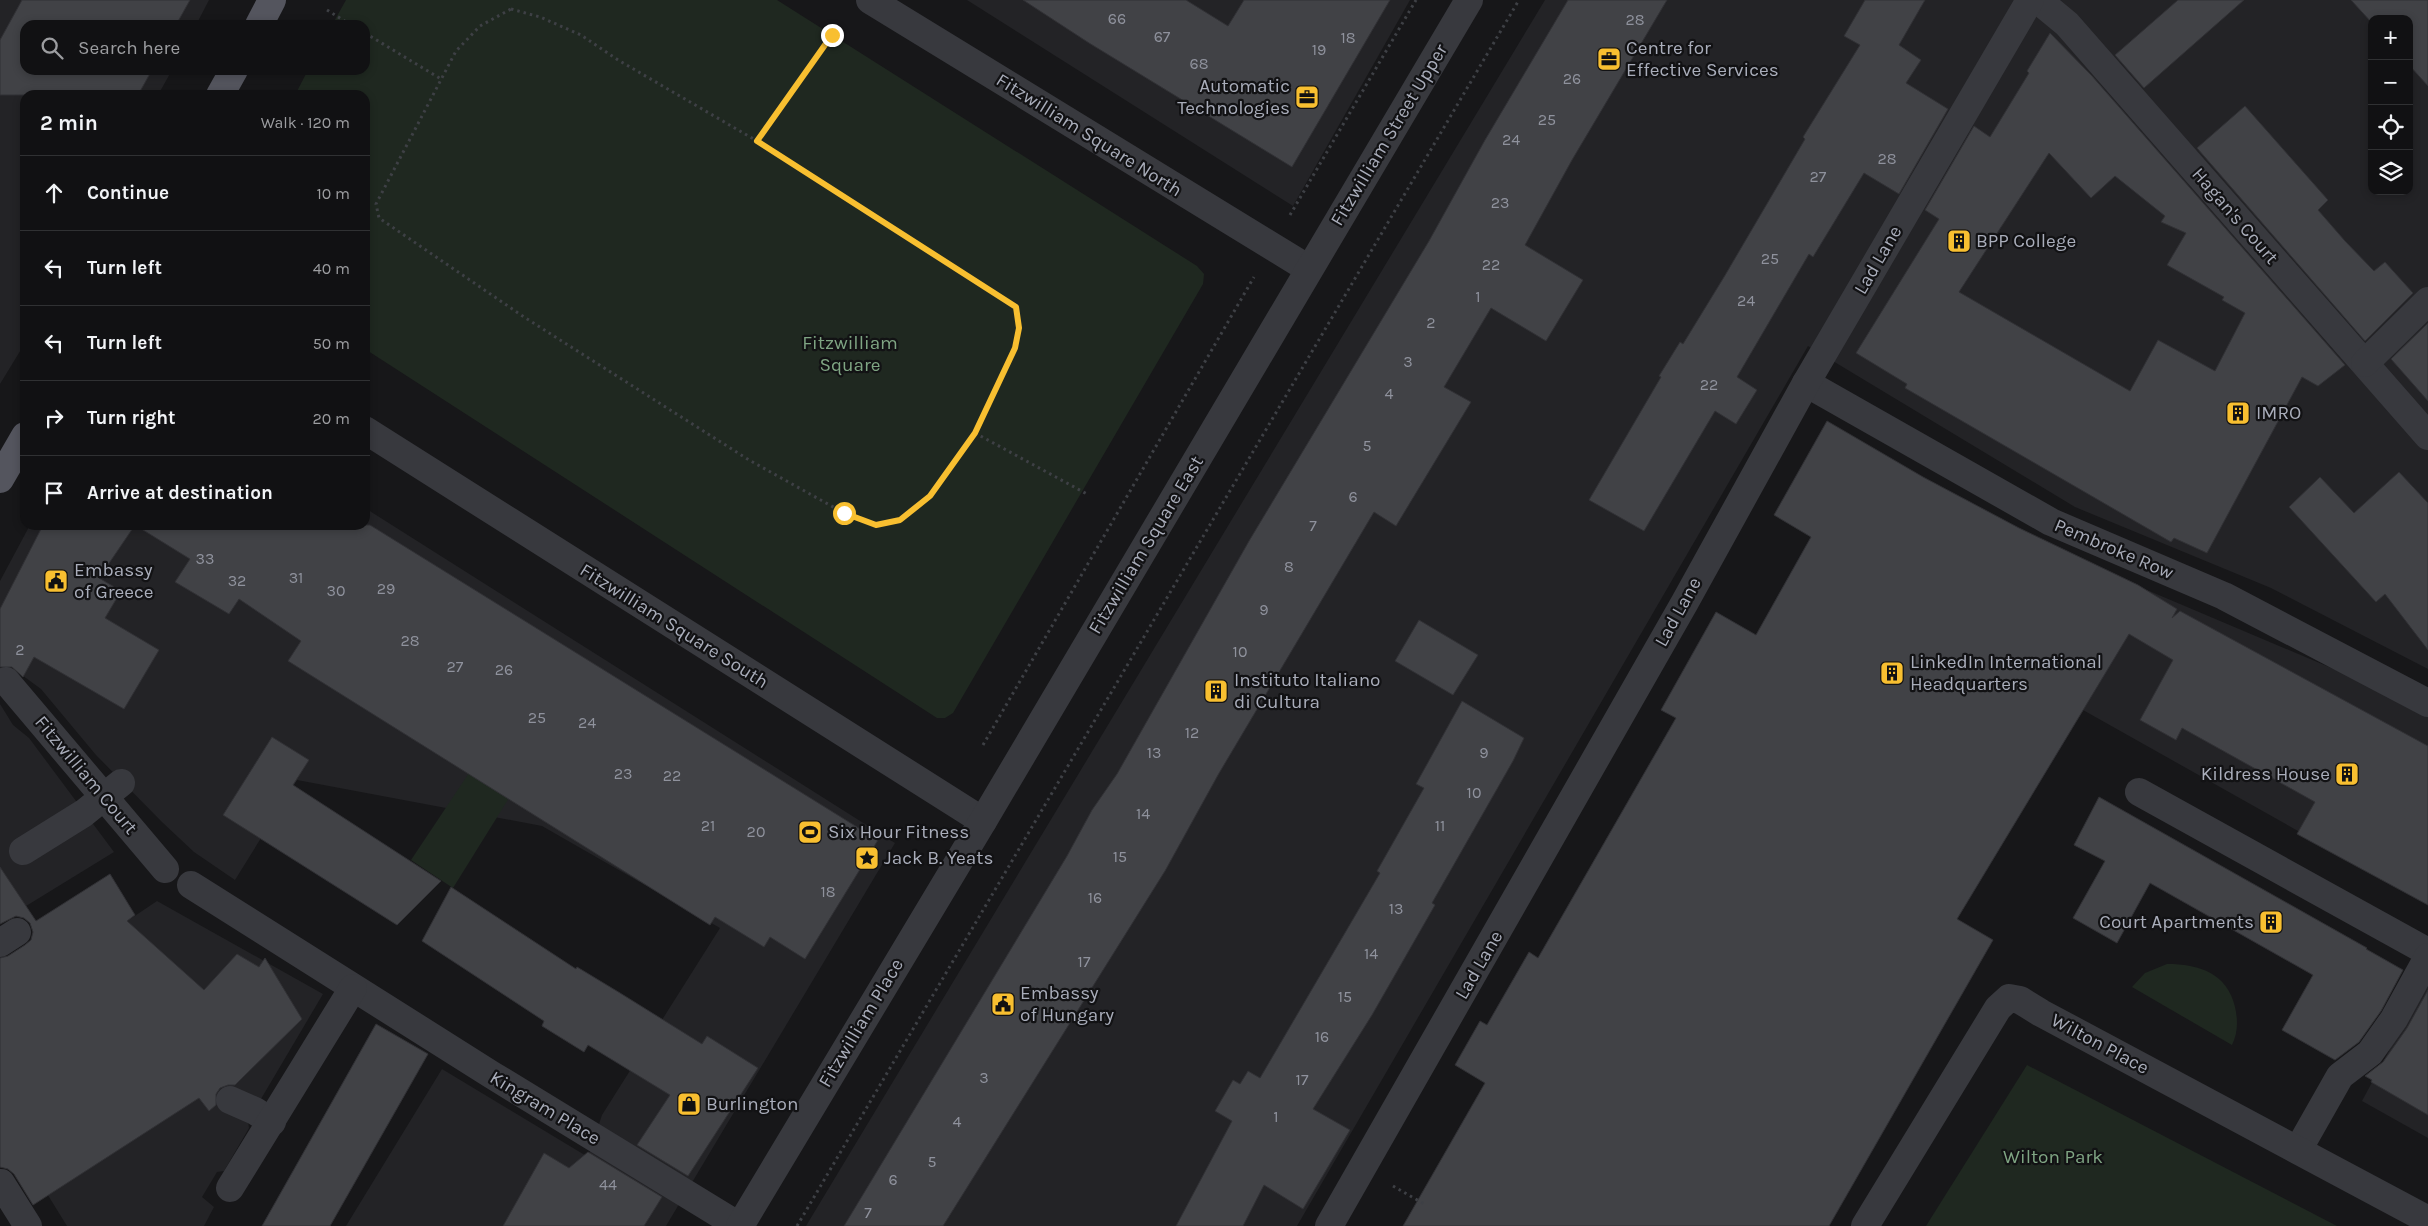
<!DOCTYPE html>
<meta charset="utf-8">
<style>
:root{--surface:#111113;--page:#1e1f21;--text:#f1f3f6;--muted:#9c9da0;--line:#303133}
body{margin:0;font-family:Karla,sans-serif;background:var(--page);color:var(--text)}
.controls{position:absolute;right:15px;top:15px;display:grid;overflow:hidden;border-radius:10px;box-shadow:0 2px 8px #0003}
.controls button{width:45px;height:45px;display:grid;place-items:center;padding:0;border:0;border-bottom:1px solid var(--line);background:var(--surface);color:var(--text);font:25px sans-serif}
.stop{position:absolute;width:15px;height:15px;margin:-11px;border:4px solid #f8bf30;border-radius:50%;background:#fff}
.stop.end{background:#f8bf30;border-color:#fff;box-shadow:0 1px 5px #0008}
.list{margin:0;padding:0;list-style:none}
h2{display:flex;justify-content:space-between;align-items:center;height:65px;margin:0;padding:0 20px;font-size:21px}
h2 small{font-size:16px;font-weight:400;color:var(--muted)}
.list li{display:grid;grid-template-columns:32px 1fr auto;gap:15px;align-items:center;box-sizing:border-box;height:75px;padding:0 20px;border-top:1px solid var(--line)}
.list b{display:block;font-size:19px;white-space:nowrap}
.list em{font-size:16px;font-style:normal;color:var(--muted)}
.icon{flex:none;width:28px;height:28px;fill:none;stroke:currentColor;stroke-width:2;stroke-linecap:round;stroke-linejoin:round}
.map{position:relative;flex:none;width:2428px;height:1226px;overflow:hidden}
.search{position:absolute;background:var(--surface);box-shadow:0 2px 8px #0003;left:20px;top:20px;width:350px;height:55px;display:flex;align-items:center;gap:12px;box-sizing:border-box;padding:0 18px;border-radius:15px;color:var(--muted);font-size:19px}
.panel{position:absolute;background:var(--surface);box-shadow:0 2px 8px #0003;left:20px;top:90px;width:350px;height:440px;border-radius:15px}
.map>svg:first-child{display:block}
.built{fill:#232326;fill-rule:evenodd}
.green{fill:#1f2820}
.building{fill:#414246;stroke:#313135;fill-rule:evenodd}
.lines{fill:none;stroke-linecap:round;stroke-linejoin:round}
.path{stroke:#3e4045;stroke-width:3;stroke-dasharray:2.5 4;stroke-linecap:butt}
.minor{stroke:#38393e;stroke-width:28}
.major{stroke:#54555e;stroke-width:28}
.route{stroke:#f8bf30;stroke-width:6}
.labels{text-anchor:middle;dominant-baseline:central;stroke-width:4.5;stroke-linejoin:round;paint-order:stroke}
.number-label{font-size:16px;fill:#8f929d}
.poi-label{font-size:19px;fill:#a9adba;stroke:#121214;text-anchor:start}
.street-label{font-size:19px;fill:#a9adba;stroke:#121214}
.park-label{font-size:19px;fill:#7fa583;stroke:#121214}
</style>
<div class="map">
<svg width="2428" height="1226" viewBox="0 0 2428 1226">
<rect width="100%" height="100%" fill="#171719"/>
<g class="built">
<path d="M0,0h209l-13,25h-171v45h147l-14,25h-133v248l-25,41z"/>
<path d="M967,0h443l-117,206z"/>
<path d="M1545,0h883v669l-157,-81 -196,-81 -267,-161 -511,880h-491zM2372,19h37v172h-37z"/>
<path d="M365,508l530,335 -229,383h-320l96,-157 146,88 14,-42 118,-187 -178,-102 -245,-46 -62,100 -41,-28 -32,-30 -66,-67 -55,-66 -41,-30v-78l30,-56h335z"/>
<path d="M2147,590l281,119v195l-345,-194z"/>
<path d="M0,704l13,21 16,13 85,114 -114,70z"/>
<path d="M157,901l166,93 -75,127 1,7 -25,43 -7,1 -15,25 12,10 -10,19h-137l-34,-55 63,-229z"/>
<path d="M2428,978v160l-66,-37z"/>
</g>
<g class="green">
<path d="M346,0h431l420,266 7,8 -1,10 -250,429 -8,5h-8l-572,-369v-254h-70l13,-25h57v-45h-33z"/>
<path d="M471,770l38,28 -56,90 -42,-28z"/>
<path d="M2167,964c32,0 60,9 68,43 3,13 3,26 -3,38l-100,-58 13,-14z"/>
<path d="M2027,1065l310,161h-411z"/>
</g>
<g class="building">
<path d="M22,0h168l-14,25h-151v45h127l-14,25h-138v-55z"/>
<path d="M1023,0h163l42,26 16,-26h146l-98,167 -203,-124z"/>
<path d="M1568,0h99l-95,160 -47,85 58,35 -37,61 -55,-33 -47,79 27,15 -75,124 -22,-14 -156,263 -53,96 -222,355h-99l223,-370 25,-46 25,-36 132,-233 180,-300 56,-101z"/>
<path d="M1865,0h60l-26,45 22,15 -15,23 42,26 -49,85 -35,-21 -51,84 -4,-3 -72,123 20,13 -21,34 -21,-13 -71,120 -55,-31 72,-123 -2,-1 21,-34 3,2 41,-67 81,-138 -2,-2 57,-92 -16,-9z"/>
<path d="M2178,0h66l-100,88 -29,-33z"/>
<path d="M2351,0h77v86l-19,-21v-46h-37v4z"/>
<path d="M2050,33l42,43 253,289 -27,21 -16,-9 -95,176 -33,-15 -3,4 -266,-154 2,-4 -51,-31 83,-134 -14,-9 49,-84 16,11 39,-64 -2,-2zM2049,153l42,45 24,-22 50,40 -4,6 25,11 -19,32 57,32 -2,3 23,13 -30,58 -57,-31 -28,51 -171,-99z"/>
<path d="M2245,106l83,94 -10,10 27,31 29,30 11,-9 28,31 -48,48 -168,-193z"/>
<path d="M2428,323v78l-37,-42z"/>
<path d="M1827,421l96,56 96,51 119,57 39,24 -5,9 8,-7 248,135v159l-131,-71 18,-32 -133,-74 -6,12 -36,-20 33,-60 -44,-26 -172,285 36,21 -164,286h-426l82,-143 -30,-18 25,-44 7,4 42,-73 9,6 138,-240 -15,-8 55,-98 40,23 55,-98 -37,-22z"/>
<path d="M2399,472l29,31v147l-43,-56 -9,8 -87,-95 31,-30 34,36z"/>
<path d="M43,525h92l-36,53 22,13 -16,27 54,32 -35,59 -90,-52 -11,20 -11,-10h-12v-58z"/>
<path d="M135,525h235l508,315 -73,119 -35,-22 -6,10 -49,-30 -5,8 -422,-264 13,-20 -62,-42 -10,15 -54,-32 15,-23z"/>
<path d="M1419,620l59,35 -25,40 -58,-34z"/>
<path d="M1462,701l62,37 -11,23 -81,142 3,2 -63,110 -59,94 37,21 -47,79 -39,-24 -21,41h-67l56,-105 -17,-10 18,-31 7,4 8,-13 12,7 120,-205 -3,-2 47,-83 -8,-4z"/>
<path d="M272,737l37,23 -16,25 148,96 -44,44 -174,-110z"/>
<path d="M2099,797l268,151 -1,1 37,21 -22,41 -22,31 -24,18 -53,-30 31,-55 -163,-92 -33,60 -44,-25 32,-57 -31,-16z"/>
<path d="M0,867l36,54 74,-47 25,41 -8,6 77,69 33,-36 22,13 6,-9 37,61 -67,66h-7l-8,3 -4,6v11l-7,6 -10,-13 -166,107 -19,-31 -6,-5 -8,-2v-209l8,-2 17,-11 6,-5 2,-8 -3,-9 -6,-5 -8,-2 -16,8z"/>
<path d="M451,887l125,82 1,-2 43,26 82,51 5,-8 51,32 -70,108 -51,-31 33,-50 -82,-50 -4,7 -42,-26 2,-5 -122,-80z"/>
<path d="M2428,990v125l-57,-33 1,-2 -7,-4 18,-14 24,-34z"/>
<path d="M376,1024l52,30 -98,172h-68z"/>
<path d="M588,1152l74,45 -18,29h-141l41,-73 25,15z"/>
</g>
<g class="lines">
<g class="path">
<path d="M511,9l29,8 41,18 37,25 139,81 259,166 3,21 -4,20 -40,85 -45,63 -31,24 -22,5 -33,-12 -95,-53 -225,-143 -145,-99 -3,-14 80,-153 24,-25z"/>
<path d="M327,10l24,15"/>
<path d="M365,33l76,46"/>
<path d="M757,141l77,-109"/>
<path d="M1290,215l126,-215"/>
<path d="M975,433l112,61"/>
<path d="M983,745l271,-468"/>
<path d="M1393,1186l33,19"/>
<path d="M797,1226l722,-1226"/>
</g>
<g class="minor">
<path d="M870,0l439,269"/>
<path d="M2038,0l29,24 361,412"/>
<path d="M2365,363l63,-62"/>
<path d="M1806,383l245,139 173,74 204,107"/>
<path d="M365,430l618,391"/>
<path d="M6,681l159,188"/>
<path d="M2139,792l289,160"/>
<path d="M23,851l61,-38 37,-30"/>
<path d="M191,885l301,190 247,151"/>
<path d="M0,943l17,-11"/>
<path d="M230,1100l25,11 17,11"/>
<path d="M2298,1150l42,-74 30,-23 24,-34 34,-62"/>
<path d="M1,1183l27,43"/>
<path d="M230,1188l123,-200"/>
<path d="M740,1226l243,-405 486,-821"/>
<path d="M1329,1226l356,-624 121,-219 224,-383"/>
<path d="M1865,1226l133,-218 11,-10 11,2 21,13 387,207"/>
</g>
<g class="major">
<path d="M259,25l13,-25"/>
<path d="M220,95l14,-25"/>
<path d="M0,479l25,-43"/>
</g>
</g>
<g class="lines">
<path class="route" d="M832,35l-75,106 259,166 3,21 -4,20 -40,85 -45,63 -30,24 -24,5 -32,-12"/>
</g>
<defs>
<g id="office-square" transform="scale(1.25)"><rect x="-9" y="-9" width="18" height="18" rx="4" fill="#f8bf30" stroke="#121214"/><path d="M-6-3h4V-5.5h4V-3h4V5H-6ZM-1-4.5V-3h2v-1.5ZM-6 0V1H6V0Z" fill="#111"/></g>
<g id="building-square" transform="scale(1.25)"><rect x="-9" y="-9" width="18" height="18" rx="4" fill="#f8bf30" stroke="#121214"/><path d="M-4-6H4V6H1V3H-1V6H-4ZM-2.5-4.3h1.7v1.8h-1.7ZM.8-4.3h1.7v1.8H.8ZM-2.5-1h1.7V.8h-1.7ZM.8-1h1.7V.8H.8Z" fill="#111"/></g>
<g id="civic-square" transform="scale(1.25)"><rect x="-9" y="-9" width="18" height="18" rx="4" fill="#f8bf30" stroke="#121214"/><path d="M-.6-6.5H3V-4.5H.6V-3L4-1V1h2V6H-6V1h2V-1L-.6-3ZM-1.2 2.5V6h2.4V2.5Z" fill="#111"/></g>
<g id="stadium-square" transform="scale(1.25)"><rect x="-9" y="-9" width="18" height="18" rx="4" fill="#f8bf30" stroke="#121214"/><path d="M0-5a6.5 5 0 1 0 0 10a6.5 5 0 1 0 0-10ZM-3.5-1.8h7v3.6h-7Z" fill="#111"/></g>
<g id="sight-square" transform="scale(1.25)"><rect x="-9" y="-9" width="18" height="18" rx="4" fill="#f8bf30" stroke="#121214"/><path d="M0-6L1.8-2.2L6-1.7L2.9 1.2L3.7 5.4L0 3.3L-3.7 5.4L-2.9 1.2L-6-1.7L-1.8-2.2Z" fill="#111"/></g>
<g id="shop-square" transform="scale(1.25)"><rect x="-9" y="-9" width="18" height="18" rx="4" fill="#f8bf30" stroke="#121214"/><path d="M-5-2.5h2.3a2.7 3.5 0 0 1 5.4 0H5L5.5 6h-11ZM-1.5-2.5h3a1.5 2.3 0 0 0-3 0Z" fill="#111"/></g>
</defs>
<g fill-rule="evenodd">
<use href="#office-square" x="1609" y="59"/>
<use href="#office-square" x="1307" y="97"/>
<use href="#building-square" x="1959" y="241"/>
<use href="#building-square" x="2238" y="413"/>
<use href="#civic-square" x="56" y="581"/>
<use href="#building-square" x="1892" y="673"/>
<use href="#building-square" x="1216" y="691"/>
<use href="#building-square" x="2347" y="774"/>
<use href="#stadium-square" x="810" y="832"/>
<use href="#sight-square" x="867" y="858"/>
<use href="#building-square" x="2271" y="922"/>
<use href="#civic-square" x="1003" y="1004"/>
<use href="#shop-square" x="689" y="1104"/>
</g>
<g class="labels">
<g class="number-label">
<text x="1117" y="18">66</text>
<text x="1635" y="19">28</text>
<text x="1162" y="36">67</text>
<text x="1348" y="37">18</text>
<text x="1319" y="49">19</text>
<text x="1199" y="63">68</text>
<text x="1572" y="78">26</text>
<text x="1547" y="119">25</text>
<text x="1511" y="139">24</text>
<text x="1887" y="158">28</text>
<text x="1818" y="176">27</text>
<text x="1500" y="202">23</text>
<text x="1770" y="258">25</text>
<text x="1491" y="264">22</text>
<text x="1478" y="296">1</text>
<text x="1746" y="300">24</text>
<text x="1431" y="322">2</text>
<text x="1408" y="361">3</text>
<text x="1709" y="384">22</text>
<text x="1389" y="393">4</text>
<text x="1367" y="445">5</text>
<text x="1353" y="496">6</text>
<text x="1313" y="525">7</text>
<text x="205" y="558">33</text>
<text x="1289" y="566">8</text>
<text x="296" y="577">31</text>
<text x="237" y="580">32</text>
<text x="386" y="588">29</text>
<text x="336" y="590">30</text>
<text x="1264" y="609">9</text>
<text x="410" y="640">28</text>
<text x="20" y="649">2</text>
<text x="1240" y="651">10</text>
<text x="455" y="666">27</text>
<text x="504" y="669">26</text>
<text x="537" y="717">25</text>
<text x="587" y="722">24</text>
<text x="1192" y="732">12</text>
<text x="1154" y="752">13</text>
<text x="1484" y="752">9</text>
<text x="623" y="773">23</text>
<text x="672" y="775">22</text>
<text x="1474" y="792">10</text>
<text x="1143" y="813">14</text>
<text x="708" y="825">21</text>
<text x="1440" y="825">11</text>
<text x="756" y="831">20</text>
<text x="1120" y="856">15</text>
<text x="828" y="891">18</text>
<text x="1095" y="897">16</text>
<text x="1396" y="908">13</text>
<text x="1371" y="953">14</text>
<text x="1084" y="961">17</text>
<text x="1345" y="996">15</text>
<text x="1322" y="1036">16</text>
<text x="984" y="1077">3</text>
<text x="1302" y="1079">17</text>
<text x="1276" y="1116">1</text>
<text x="957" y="1121">4</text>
<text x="932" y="1161">5</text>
<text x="893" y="1179">6</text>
<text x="608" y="1184">44</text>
<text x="868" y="1212">7</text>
</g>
<g class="poi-label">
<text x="1626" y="48">Centre for<tspan x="1626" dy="22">Effective Services</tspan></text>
<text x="1290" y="86" text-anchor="end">Automatic<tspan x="1290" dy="22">Technologies</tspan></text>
<text x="1976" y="241">BPP College</text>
<text x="2256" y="413">IMRO</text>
<text x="74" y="570">Embassy<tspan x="74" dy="22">of Greece</tspan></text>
<text x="1910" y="662">LinkedIn International<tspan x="1910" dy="22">Headquarters</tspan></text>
<text x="1234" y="680">Instituto Italiano<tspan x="1234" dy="22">di Cultura</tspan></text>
<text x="2330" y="774" text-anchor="end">Kildress House</text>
<text x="828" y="832">Six Hour Fitness</text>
<text x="884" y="858">Jack B. Yeats</text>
<text x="2254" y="922" text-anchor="end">Court Apartments</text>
<text x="1020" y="993">Embassy<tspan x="1020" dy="22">of Hungary</tspan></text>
<text x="706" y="1104">Burlington</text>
</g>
<g class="street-label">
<text transform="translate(1089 135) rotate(32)">Fitzwilliam Square North</text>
<text transform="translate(1389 135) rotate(-59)">Fitzwilliam Street Upper</text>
<text transform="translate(2235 216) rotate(49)">Hagan's Court</text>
<text transform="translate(1878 260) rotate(-60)">Lad Lane</text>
<text transform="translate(1146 545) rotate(-59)">Fitzwilliam Square East</text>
<text transform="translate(2114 549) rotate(23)">Pembroke Row</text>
<text transform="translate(1678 612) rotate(-61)">Lad Lane</text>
<text transform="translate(674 626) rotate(32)">Fitzwilliam Square South</text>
<text transform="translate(86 775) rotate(50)">Fitzwilliam Court</text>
<text transform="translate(1479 965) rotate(-60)">Lad Lane</text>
<text transform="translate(861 1023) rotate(-59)">Fitzwilliam Place</text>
<text transform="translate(2100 1044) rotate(28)">Wilton Place</text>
<text transform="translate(545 1108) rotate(31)">Kingram Place</text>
</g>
<g class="park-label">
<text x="850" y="343">Fitzwilliam<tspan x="850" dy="22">Square</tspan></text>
<text x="2053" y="1157">Wilton Park</text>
</g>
</g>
</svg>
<div class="controls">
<button>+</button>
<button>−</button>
<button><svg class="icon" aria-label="locate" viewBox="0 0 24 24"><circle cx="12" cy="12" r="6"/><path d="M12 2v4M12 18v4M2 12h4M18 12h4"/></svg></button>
<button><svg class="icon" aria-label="layers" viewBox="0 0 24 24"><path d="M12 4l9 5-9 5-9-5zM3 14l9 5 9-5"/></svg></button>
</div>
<div class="stop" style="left:844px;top:513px"></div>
<div class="stop end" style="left:832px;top:35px"></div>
<div class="search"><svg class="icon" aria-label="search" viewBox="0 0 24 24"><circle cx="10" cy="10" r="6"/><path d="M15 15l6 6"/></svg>Search here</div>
<section class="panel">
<h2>2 min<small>Walk · 120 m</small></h2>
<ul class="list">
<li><svg class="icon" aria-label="ahead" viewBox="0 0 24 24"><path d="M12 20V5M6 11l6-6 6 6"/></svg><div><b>Continue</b></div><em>10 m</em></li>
<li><svg class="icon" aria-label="left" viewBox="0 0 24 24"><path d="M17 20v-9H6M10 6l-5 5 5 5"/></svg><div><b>Turn left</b></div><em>40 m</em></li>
<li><svg class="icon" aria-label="left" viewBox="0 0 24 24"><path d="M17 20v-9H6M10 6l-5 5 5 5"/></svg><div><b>Turn left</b></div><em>50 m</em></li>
<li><svg class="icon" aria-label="right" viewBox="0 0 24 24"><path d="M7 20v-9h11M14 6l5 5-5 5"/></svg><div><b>Turn right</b></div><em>20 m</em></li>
<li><svg class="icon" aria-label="arrive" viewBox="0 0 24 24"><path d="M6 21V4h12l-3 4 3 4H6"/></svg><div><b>Arrive at destination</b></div></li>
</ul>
</section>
</div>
